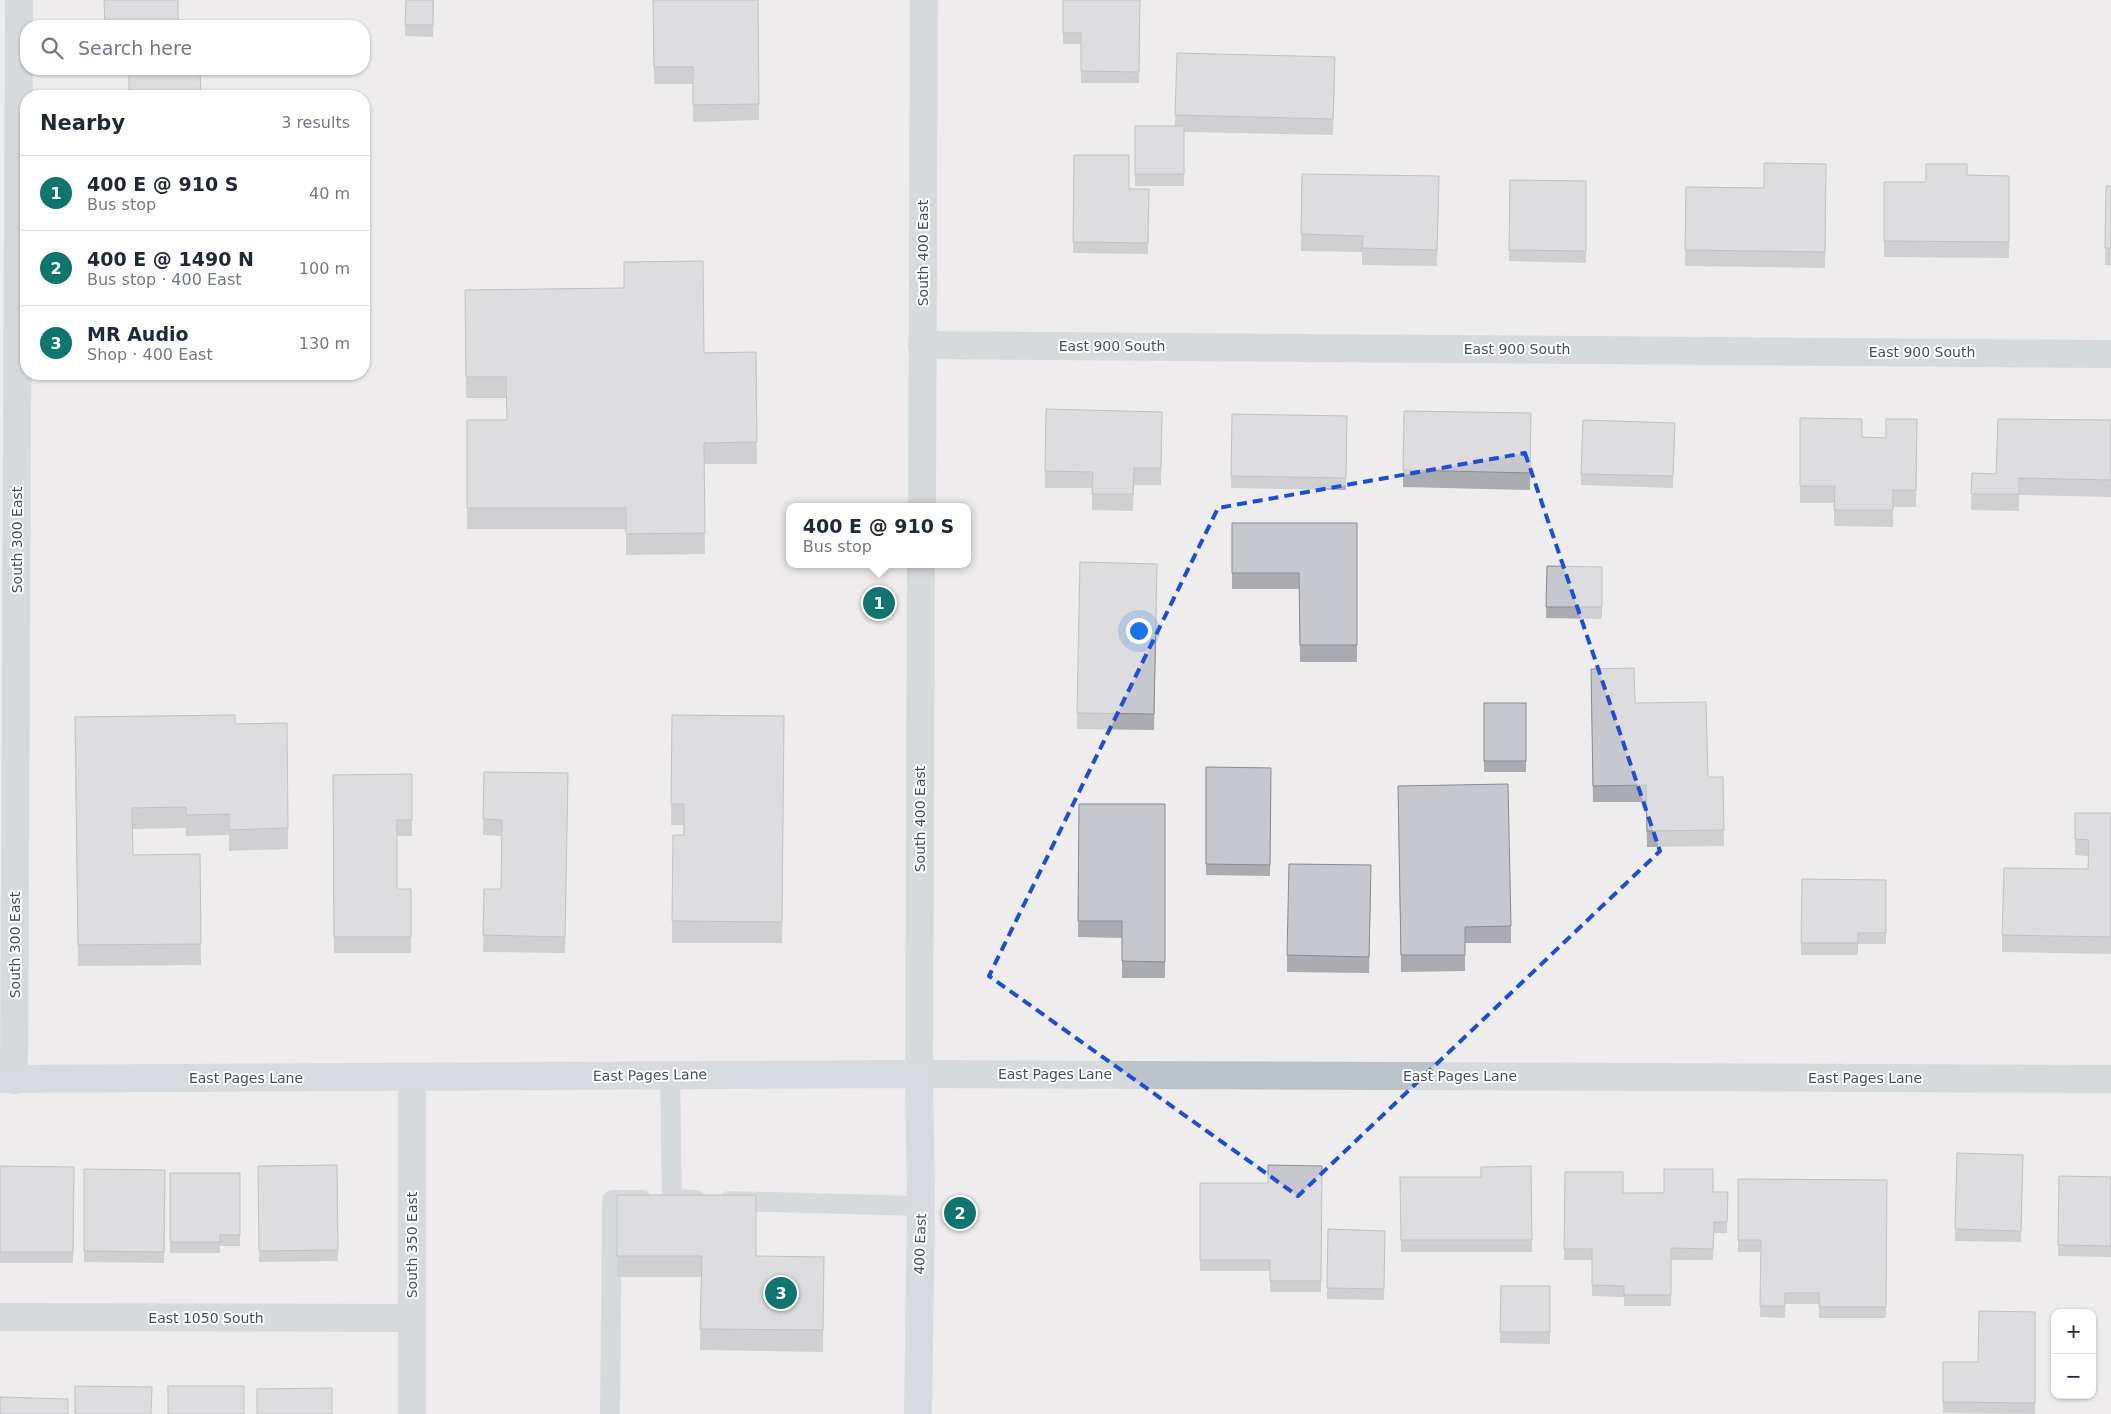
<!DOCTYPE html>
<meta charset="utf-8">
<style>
:root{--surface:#fff;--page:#f2f2f3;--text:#1f2937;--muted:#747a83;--line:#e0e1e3;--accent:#0f766e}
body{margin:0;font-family:"DejaVu Sans",sans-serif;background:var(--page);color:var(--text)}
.controls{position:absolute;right:15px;bottom:15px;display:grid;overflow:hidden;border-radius:10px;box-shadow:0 1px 4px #0004}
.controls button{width:45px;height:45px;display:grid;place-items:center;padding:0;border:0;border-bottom:1px solid var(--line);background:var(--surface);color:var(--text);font:25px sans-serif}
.you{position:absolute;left:1138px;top:630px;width:18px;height:18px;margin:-12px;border:4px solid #fff;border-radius:50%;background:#1a73e8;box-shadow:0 0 0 8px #1a73e833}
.badge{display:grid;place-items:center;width:32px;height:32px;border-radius:50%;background:var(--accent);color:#fff;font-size:16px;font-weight:700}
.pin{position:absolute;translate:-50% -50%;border:2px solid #fff;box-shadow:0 1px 5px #0006}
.popup{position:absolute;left:786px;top:503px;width:185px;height:65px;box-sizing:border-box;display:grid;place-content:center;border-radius:10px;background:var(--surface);filter:drop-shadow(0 1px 4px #0005);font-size:16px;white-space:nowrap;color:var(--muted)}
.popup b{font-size:19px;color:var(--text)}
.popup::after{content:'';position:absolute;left:50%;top:100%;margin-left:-10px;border:10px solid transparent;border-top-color:var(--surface)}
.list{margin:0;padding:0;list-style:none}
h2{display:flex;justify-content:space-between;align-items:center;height:65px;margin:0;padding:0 20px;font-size:21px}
h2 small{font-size:16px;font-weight:400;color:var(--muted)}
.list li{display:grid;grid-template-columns:32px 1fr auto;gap:15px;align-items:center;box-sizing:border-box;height:75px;padding:0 20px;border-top:1px solid var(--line)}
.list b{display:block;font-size:19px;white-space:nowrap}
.list p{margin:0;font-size:16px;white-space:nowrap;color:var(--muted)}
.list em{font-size:16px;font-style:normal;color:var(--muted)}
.icon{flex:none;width:28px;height:28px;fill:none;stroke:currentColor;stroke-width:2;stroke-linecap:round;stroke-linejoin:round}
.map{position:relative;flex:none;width:2111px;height:1414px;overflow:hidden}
.search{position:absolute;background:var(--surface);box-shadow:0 1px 4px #0004;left:20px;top:20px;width:350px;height:55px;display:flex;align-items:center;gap:12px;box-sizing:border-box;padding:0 18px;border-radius:20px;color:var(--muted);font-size:19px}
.panel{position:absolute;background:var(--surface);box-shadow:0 1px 4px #0004;left:20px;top:90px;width:350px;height:290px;border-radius:20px}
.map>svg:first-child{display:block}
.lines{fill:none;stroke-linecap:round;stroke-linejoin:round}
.service{stroke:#bbc3ca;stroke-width:20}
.minor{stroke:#bbc3ca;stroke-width:28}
.tertiary{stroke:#bbc3ca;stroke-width:28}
.secondary{stroke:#bbc4ce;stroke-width:28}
.wall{fill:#abacb1}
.building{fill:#c7c8ce;stroke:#8b8c90}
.marked{fill:none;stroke:#1d4ed8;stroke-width:4;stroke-dasharray:10 6;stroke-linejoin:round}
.labels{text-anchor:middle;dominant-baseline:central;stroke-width:4;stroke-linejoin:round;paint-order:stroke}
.street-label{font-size:14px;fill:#464f57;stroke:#fff}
</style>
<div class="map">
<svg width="2111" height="1414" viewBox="0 0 2111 1414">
<rect width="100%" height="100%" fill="#eeecec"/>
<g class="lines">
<g class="service">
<path d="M670,1075l2,124 24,1"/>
<path d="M729,1201l192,5"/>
<path d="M610,1414l2,-214h30"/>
</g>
<g class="minor">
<path d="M922,345l1189,9"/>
<path d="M919,1074l1192,5"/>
<path d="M412,1077v337"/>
<path d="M14,1080l5,-1080"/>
<path d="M0,1317l412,1"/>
</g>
<g class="tertiary">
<path d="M922,507l2,-507"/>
<path d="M919,1074l2,-510"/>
</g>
<path class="secondary" d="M0,1079l919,-5 2,132 -3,208"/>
</g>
<g class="wall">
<path d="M406,0h28l-1,37 -28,-1z"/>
<path d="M653,0h105l1,120 -66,2v-38h-39z"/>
<path d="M1063,0h77l-1,83h-58v-39h-18z"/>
<path d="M1177,53l158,20 -2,62 -149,-3v54h-49v-60h40z"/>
<path d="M1074,155l55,34h20l-1,65 -75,-1z"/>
<path d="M1826,164l-1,104 -140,-2 1,-79 78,1z"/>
<path d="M1302,174l137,19 -2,73 -75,-1v-13l-61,-1z"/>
<path d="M1967,175l42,1v82l-125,-1v-75h42z"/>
<path d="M1510,180l76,1v82l-77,-2z"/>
<path d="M2106,186h5v79h-6z"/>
<path d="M624,262l80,91 52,-1 1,112h-53l1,90 -79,1v-26h-159v-109h40l-1,-22h-40l-1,-108 159,-2z"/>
<path d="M1404,411l127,2 -1,77 -127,-3z"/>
<path d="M1162,412l-1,73h-27l-1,26 -41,-1v-22h-47v-17z"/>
<path d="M1232,414l115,2 -1,74 -115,-2z"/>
<path d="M1800,418l62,19 24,1 31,-19 -1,88h-23v20l-59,-1v-23h-34z"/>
<path d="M2111,420v77l-92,-2v16l-48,-1 1,-37 24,1z"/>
<path d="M1675,423l-2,65 -92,-3v-11z"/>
<path d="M1232,523h125v139h-57l-1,-73h-67z"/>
<path d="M1547,566l55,1v52l-56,-1z"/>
<path d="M1157,580l-3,150 -77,-1v-16z"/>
<path d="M1591,669l44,34 73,74h15l1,69 -77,1 -1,-45h-53z"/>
<rect x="1484" y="703" width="42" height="69"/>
<path d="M672,715l112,1 -2,227h-110l1,-108h11v-10h-13z"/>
<path d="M235,724l53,104v21l-59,2v-16l-43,1v-8l-53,1v26l67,-1 1,111 -123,1 -3,-228z"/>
<path d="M1206,767l65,1 -1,108 -64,-1z"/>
<path d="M568,773l-3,180 -82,-1 1,-63h17l1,-53 -19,-1v-16z"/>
<path d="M412,774v62h-15v53h14v64h-77l-1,-178z"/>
<path d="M1398,803l113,123v17h-46v28l-64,1z"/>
<path d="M1079,804h86v174h-43v-40l-44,-1z"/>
<path d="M2075,813h36v141l-109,-2v-17l86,-66 1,-13 -14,-1z"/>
<path d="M1802,879l84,1v64h-28v11h-57z"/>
<path d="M1371,881l-2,92 -82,-1v-17z"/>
<path d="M1957,1153l66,14 -2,75 -66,-1z"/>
<path d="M337,1165l1,96 -79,1 -1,-96z"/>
<path d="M0,1166l74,1 -1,96h-73z"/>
<path d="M1322,1166l-1,126h-51v-21h-70v-88h68z"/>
<path d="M1531,1166l1,86h-131l-1,-75h81z"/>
<path d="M84,1169l81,1 -1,93 -80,-1z"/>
<path d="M1565,1172l58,21 105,-1 -1,41h-13l-1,27h-42v46h-47v-9l-32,-1v-36h-28z"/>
<path d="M170,1173h70v73h-20v7h-50z"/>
<path d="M2059,1176l52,1v80l-53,-1z"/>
<path d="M1738,1179l149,1 -1,138h-67v-14h-34v14l-25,-1 1,-65h-23z"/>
<path d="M617,1195l139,61 68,1 -1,95 -123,-2 1,-73h-84z"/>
<path d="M1328,1229l57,2 -1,69 -57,-1z"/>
<path d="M1501,1286h49v58l-50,-1z"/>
<path d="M2035,1312v102l-92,-1v-51h35z"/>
</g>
<g class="building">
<path d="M104,0h74v26h-73z"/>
<path d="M406,0h27v25h-28z"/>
<path d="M653,0h105l1,104 -66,1v-38h-39z"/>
<path d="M1063,0h77l-1,72 -58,-1v-38h-18z"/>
<path d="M1177,53l158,4 -2,62 -158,-4z"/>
<path d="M129,69h71l1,27h-72z"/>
<rect x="1135" y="126" width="49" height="48"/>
<path d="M1074,155h55v34h20l-1,54 -75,-1z"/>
<path d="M1764,163l62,1 -1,88 -140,-2 1,-63 78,1z"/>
<path d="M1926,164h41v11l42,1v66l-125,-1v-59h42z"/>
<path d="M1302,174l137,2 -2,74 -75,-2 1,-12 -62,-2z"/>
<path d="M1510,180l76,1v70l-77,-1z"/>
<path d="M2106,186h5v62h-6z"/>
<path d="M703,261l1,92 52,-1 1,90 -53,1 1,90 -79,1v-26h-159v-88h40l-1,-43h-40l-1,-87 159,-2v-26z"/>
<path d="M1046,409l116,3 -1,56h-27l-1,26h-41l1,-22 -48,-1z"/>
<path d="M1404,411l127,2 -1,60 -127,-3z"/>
<path d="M1232,414l115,2 -1,62 -115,-2z"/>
<path d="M1800,418l62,1v18l24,1v-19h31l-1,71h-23v20h-59l1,-24h-35z"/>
<path d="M1998,419l113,1v60l-92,-2v16h-48l1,-21 24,1z"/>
<path d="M1583,420l92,3 -2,53 -92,-2z"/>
<path d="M1232,523h125v122h-57l-1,-72h-67z"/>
<path d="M1080,562l77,2 -3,150 -77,-1z"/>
<path d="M1547,566l55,1v40h-56z"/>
<path d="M1634,668l1,35 71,-1 2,75h15l1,53 -77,1 -1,-46 -53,1 -2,-117z"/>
<rect x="1484" y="703" width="42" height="58"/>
<path d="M235,715v9l52,-1 1,105 -59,2v-16l-43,1v-8l-54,1 1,47 67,-1 1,90 -123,1 -3,-228z"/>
<path d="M672,715l112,1 -2,206 -110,-1 1,-86h11v-31h-13z"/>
<path d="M1206,767l65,1 -1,97 -64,-1z"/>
<path d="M484,772l84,1 -3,164 -82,-2 1,-46h17l1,-69 -19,-1z"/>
<path d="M412,774v46h-15v69h14v48h-77l-1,-162z"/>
<path d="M1508,784l3,142 -46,1v28h-64l-3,-169z"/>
<path d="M1079,804h86v158l-43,-1v-40h-44z"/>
<path d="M2075,813h36v124l-109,-2 2,-67 84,1 1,-29 -14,-1z"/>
<path d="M1289,864l82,1 -2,92 -82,-2z"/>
<path d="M1802,879l84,1v53h-28v10h-57z"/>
<path d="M1957,1153l66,2 -2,76 -66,-2z"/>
<path d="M337,1165l1,85 -79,1 -1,-85z"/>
<path d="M1268,1165l54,1 -1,115h-51v-21h-70v-77h68z"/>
<path d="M0,1166l74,1 -1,85h-73z"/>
<path d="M1531,1166l1,74h-131l-1,-63h81v-10z"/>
<path d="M84,1169l81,1 -1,82 -80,-1z"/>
<path d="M1664,1169h49v23h15l-1,30h-13l-1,27 -42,-1v47h-47v-9l-32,-1v-36h-28l1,-77h58v21h41z"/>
<path d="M170,1173h70v62h-20v7h-50z"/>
<path d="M2059,1176l52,1v69l-53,-1z"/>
<path d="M1738,1179l149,1 -1,127h-67v-14h-34v13h-25l1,-66h-23z"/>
<path d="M617,1195h139v61l68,1 -1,73 -123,-1 2,-73h-85z"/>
<path d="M1328,1229l57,2 -1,58 -57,-1z"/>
<path d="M1501,1286h49v46h-50z"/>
<path d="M1979,1311l56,1v91l-92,-1v-40h35z"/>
<path d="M75,1386l77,1 -1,27h-76z"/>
<rect x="168" y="1386" width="76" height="28"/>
<path d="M332,1388v26h-75v-25z"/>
<path d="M0,1397l68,2v15h-68z"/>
</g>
<path d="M0 0H2111V1414H0ZM1525,453l135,398 -362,345 -309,-220 229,-468z" fill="#eeecec" fill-opacity=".55" fill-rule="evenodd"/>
<path class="marked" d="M1525,453l135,398 -362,345 -309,-220 229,-468z"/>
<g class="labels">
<g class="street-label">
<text transform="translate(923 253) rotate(-90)">South 400 East</text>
<text x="1112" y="346">East 900 South</text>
<text x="1517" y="349">East 900 South</text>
<text x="1922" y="352">East 900 South</text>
<text transform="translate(17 540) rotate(-90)">South 300 East</text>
<text transform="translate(920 819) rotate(-90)">South 400 East</text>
<text transform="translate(15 945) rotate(-90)">South 300 East</text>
<text x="1055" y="1074">East Pages Lane</text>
<text transform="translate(650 1075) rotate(-1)">East Pages Lane</text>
<text x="1460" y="1076">East Pages Lane</text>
<text x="246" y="1078">East Pages Lane</text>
<text x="1865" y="1078">East Pages Lane</text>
<text transform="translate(920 1244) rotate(-88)">400 East</text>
<text transform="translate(412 1245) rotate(-90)">South 350 East</text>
<text x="206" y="1318">East 1050 South</text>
</g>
</g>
</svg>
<div class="controls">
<button>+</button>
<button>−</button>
</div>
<div class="you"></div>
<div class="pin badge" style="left:879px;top:603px">1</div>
<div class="popup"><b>400 E @ 910 S</b>Bus stop</div>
<div class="pin badge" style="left:960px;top:1213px">2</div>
<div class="pin badge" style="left:781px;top:1293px">3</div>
<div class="search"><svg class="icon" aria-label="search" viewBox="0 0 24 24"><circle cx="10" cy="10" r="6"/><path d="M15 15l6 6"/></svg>Search here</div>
<section class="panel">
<h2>Nearby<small>3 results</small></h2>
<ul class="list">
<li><span class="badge">1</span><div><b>400 E @ 910 S</b><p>Bus stop</p></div><em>40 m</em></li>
<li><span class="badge">2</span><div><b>400 E @ 1490 N</b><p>Bus stop · 400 East</p></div><em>100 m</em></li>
<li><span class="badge">3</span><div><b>MR Audio</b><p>Shop · 400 East</p></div><em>130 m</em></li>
</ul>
</section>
</div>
